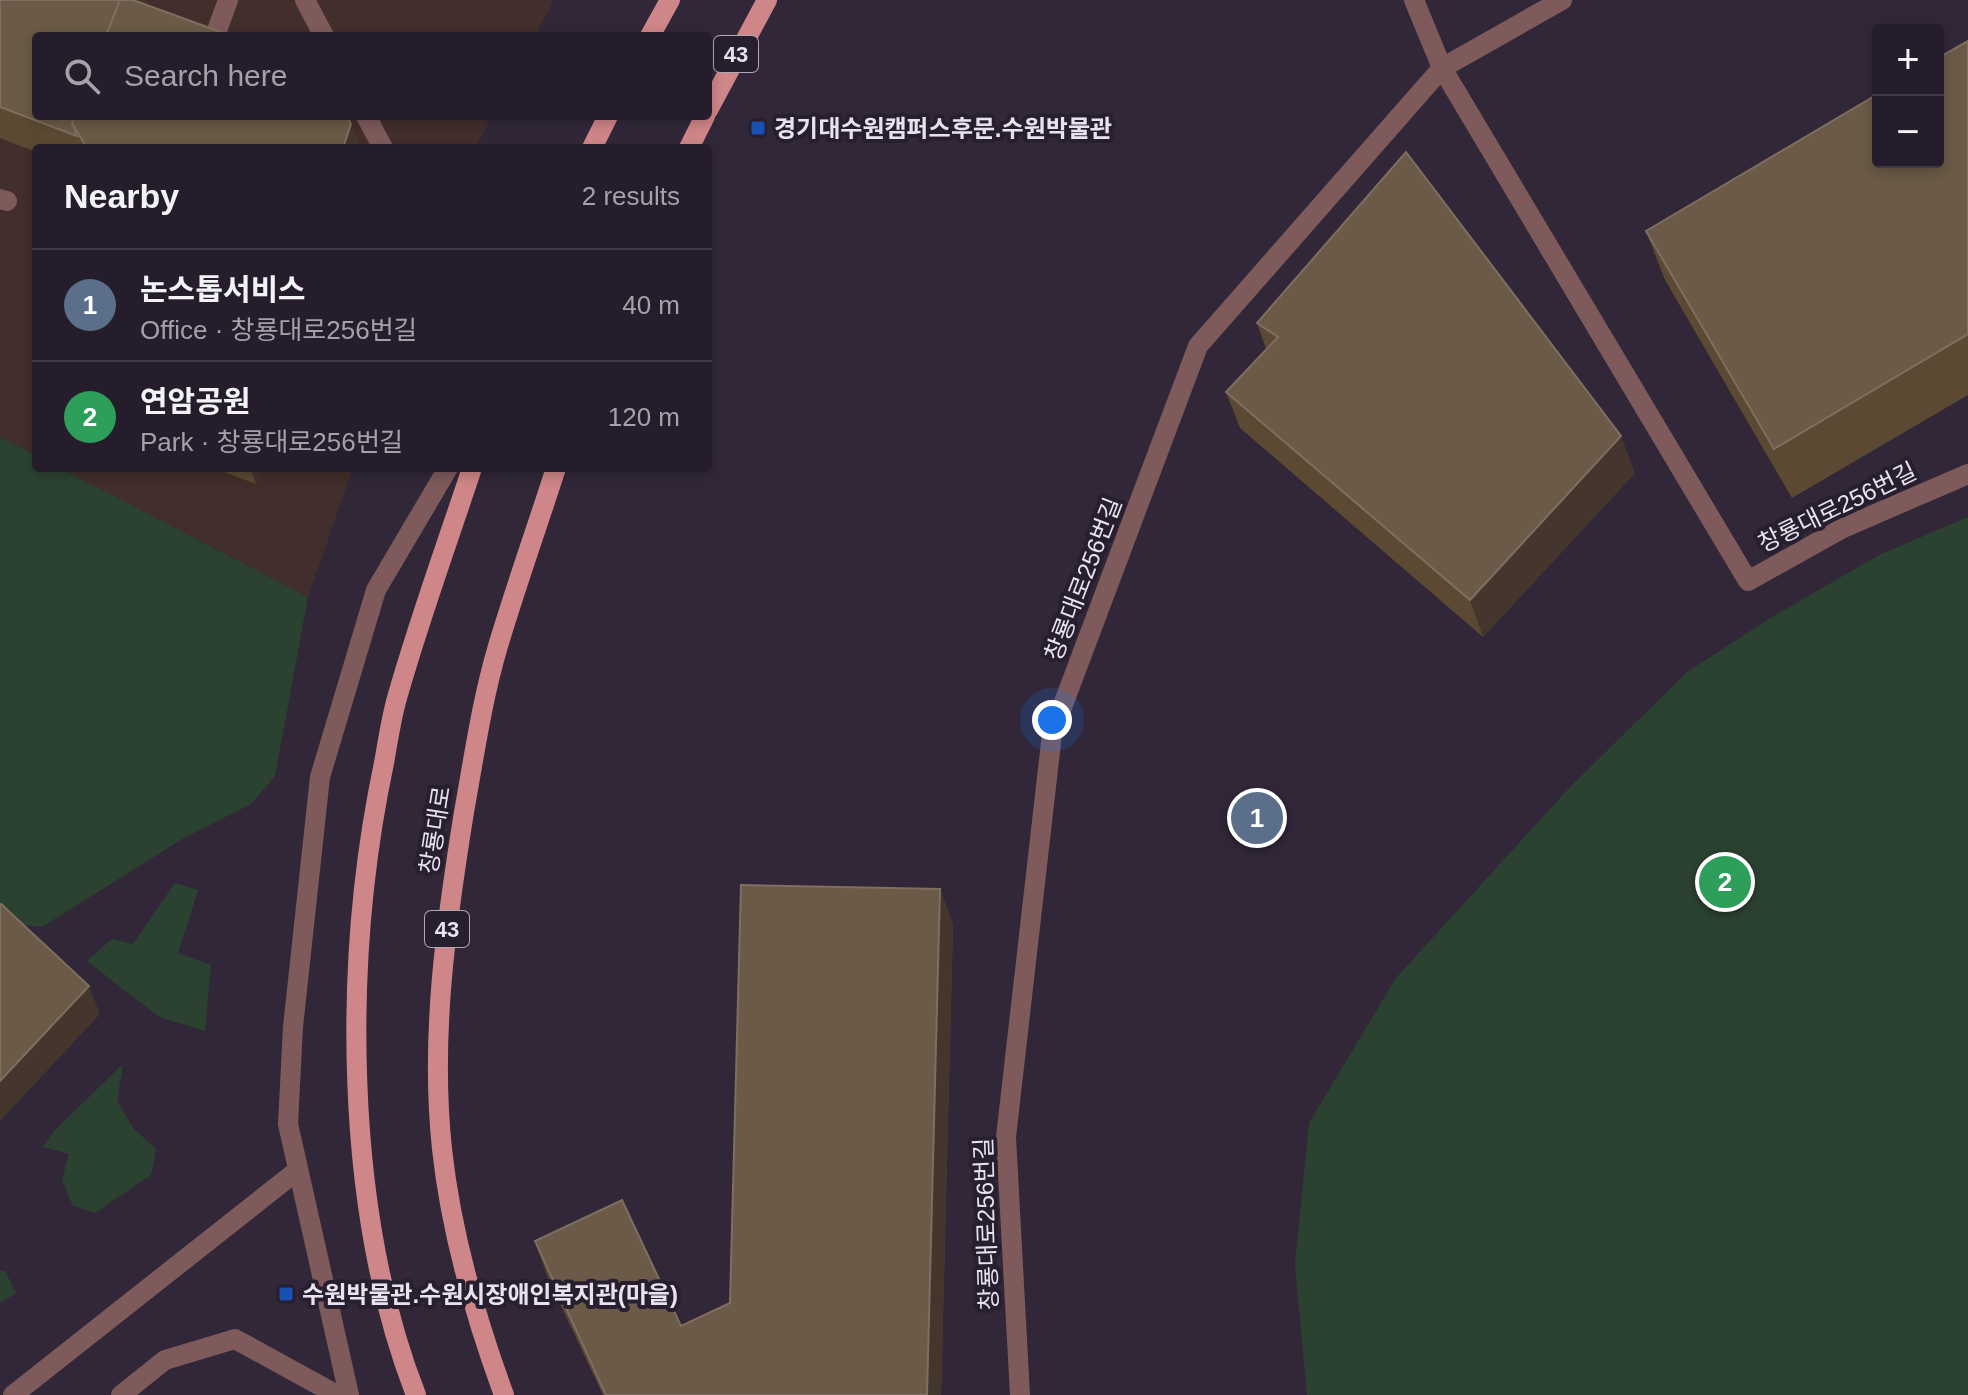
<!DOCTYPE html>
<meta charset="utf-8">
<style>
:root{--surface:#251d2b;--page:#2d2633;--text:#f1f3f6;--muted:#a3a2a9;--line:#423b47;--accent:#d93025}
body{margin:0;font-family:Arial,"Noto Sans KR",sans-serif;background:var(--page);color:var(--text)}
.controls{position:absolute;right:24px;top:24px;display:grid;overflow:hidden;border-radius:8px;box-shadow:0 4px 12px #0003}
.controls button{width:72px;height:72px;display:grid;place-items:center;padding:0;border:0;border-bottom:2px solid var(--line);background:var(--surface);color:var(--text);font:40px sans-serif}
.you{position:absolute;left:1052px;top:720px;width:28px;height:28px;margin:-20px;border:6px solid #fff;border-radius:50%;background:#1a73e8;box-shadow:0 0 0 12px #1a73e833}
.badge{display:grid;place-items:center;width:52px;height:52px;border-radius:50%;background:var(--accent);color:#fff;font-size:26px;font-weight:700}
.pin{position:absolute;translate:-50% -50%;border:4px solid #fff;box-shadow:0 2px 8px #0006}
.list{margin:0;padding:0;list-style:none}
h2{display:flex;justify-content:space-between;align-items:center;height:104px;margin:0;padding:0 32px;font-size:34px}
h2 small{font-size:26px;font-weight:400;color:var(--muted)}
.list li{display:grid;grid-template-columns:52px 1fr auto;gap:24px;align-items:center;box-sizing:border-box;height:112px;padding:0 32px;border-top:2px solid var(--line)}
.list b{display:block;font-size:30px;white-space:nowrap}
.list p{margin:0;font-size:26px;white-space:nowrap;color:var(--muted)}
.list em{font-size:26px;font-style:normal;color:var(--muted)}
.icon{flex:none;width:44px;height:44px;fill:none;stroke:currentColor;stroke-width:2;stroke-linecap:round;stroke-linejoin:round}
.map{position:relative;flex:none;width:1968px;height:1395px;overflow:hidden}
.search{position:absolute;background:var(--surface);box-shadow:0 4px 12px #0003;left:32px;top:32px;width:680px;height:88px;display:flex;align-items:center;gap:20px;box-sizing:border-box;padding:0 28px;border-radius:8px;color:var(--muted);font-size:30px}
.panel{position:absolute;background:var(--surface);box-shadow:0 4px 12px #0003;left:32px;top:144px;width:680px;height:328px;border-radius:8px}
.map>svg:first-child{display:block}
.education{fill:#422e2b}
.green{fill:#2c4231}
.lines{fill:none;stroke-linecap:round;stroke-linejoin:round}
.lane{stroke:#7e5a5b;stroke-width:20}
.street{stroke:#7e5a5b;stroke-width:20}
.primary{stroke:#cf8688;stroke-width:20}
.wall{fill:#5b4933}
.shaded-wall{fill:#44352d}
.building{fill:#6a5a47;stroke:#7e6f61;stroke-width:2}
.transit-dot{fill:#1a4fb4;stroke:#271e2f;stroke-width:3}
.labels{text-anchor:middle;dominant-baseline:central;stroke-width:8;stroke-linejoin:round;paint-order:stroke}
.shield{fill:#271e2f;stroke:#aea7b5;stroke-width:2}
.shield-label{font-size:22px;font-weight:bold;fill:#e8e2ee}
.poi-label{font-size:24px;font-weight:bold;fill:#e8e2ee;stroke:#271e2f;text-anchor:start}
.street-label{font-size:24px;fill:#e8e2ee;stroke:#271e2f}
</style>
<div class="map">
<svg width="1968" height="1395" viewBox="0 0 1968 1395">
<rect width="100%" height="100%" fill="#312739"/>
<g class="education">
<path d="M0,0h554l-19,36h-499v80h456l-17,32h-439v307l-36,-18z"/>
<path d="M60,468h293l-45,129z"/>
</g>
<g class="green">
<path d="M0,437l36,18v13h24l248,129 -33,179 -24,28 -67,34 -142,89 -42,-5z"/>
<path d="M1968,517v878h-661l-12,-131 14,-141 87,-145 174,-191 117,-115 82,-53 110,-64z"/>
<path d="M175,883l23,7 -20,63 33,12 -6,66 -46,-14 -72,-56 25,-22 21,5z"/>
<path d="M123,1064l-6,37 17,28 22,20 -5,26 -56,38 -22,-7 -11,-26 7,-26 -26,-7 11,-16z"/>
<path d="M0,1271h5l11,22 -16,10z"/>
</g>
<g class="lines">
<g class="lane">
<path d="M305,0l19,36"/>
<path d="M215,36l13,-36"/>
<path d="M366,116l17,32"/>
<path d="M0,199l7,2"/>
<path d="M13,1395l285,-225"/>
<path d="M121,1395l44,-35 70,-21 102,56"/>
<path d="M349,1395l-61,-271 5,-97 27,-250 56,-187 72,-122"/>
</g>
<g class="street">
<path d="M1414,0l28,68 306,513 95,-53 125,-54"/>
<path d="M1020,1395l-14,-258 46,-403 146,-388 244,-278 120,-68"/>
</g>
<g class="primary">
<path d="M650,36l20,-36"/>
<path d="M708,110l59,-110"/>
<path d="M592,148l16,-32"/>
<path d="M689,148l16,-32"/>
<path d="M416,1395c-73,-187 -73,-438 -32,-632 4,-22 7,-44 13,-65 22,-78 50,-154 75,-230"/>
<path d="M504,1395c-29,-79 -53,-162 -62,-246 -12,-113 4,-225 22,-337 10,-55 18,-112 34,-166 18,-60 39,-119 58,-178"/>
</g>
</g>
<g class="wall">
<path d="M0,0l148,6 203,118 9,24h-324v4l-36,-14z"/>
<path d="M1968,41v354l-176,103 -127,-218 -19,-49z"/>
<path d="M1257,323l378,150 -152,164 -243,-209 -14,-36 40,-43z"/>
<path d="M213,468h49l-6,16z"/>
<path d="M940,889l13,36 -12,470h-338l-55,-117 -13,-37 146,85 49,-23z"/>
</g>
<g class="shaded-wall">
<path d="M130,0h16l6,15z"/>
<path d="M351,124l9,24h-17z"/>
<path d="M1621,436l14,37 -152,164 -13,-37z"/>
<path d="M250,468h12l-6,16z"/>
<path d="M940,889l13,36 -12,470h-14z"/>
<path d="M89,986l11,28 -100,107v-40z"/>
</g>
<g class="building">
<path d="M0,0h120l-14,36h-70v80h39l-3,7 5,13 -77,-29z"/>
<path d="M120,0h13l99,36h-126z"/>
<path d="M1968,41v293l-194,115 -128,-218 232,-137v68h60v-104z"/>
<path d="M75,116h272l4,8 -8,24h-256l-15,-25z"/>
<path d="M1406,152l215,284 -151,164 -244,-208 52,-55 -21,-14z"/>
<path d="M741,885l199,4 -13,506h-321l-71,-154 87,-41 59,126 49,-23z"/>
<path d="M1,904l88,82 -89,95v-176z"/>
</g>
<g class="transit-dot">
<rect x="750" y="120" width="16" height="16" rx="4"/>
<rect x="278" y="1286" width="16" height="16" rx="4"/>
</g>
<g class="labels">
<g class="shield">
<rect x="714" y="36" width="44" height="36" rx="6"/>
<rect x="425" y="911" width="44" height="36" rx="6"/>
</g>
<g class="shield-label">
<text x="736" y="54">43</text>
<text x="447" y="929">43</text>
</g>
<g class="poi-label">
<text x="774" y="128">경기대수원캠퍼스후문.수원박물관</text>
<text x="302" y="1294">수원박물관.수원시장애인복지관(마을)</text>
</g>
<g class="street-label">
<text transform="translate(1837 507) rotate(-26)">창룡대로256번길</text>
<text transform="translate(1083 579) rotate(-69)">창룡대로256번길</text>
<text transform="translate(435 830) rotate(-81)">창룡대로</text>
<text transform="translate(986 1224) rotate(-92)">창룡대로256번길</text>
</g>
</g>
</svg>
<div class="controls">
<button>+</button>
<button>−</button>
</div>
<div class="you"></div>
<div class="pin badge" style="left:1257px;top:818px;background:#5c6f8a">1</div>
<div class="pin badge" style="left:1725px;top:882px;background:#2e9e5b">2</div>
<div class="search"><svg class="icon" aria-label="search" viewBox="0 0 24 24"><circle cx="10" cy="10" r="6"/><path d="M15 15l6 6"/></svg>Search here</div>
<section class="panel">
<h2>Nearby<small>2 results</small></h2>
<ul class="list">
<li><span class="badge" style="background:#5c6f8a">1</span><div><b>논스톱서비스</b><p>Office · 창룡대로256번길</p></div><em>40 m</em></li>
<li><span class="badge" style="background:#2e9e5b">2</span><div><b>연암공원</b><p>Park · 창룡대로256번길</p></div><em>120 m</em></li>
</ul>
</section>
</div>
